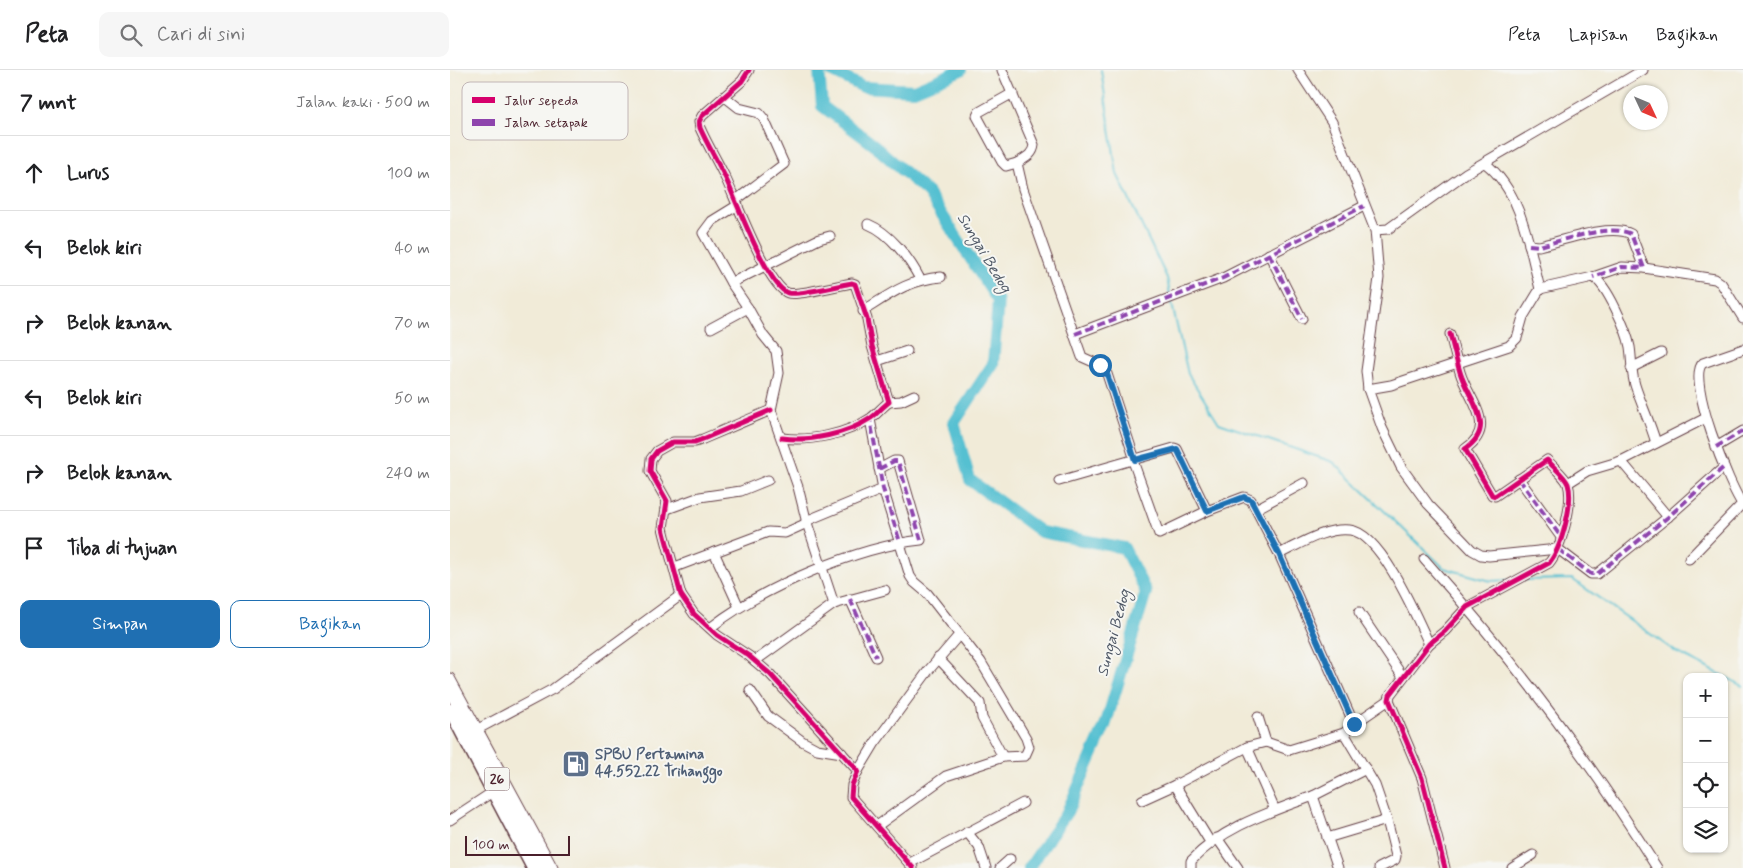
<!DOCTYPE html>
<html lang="id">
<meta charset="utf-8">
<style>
:root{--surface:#fff;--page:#f6f6f6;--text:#202124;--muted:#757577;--line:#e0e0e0;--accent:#1f6fb2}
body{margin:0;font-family:Mynerve,sans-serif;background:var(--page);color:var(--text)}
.controls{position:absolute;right:15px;bottom:15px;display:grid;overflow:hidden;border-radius:10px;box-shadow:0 1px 4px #0004}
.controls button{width:45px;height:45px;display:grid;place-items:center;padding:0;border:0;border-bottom:1px solid var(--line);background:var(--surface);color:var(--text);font:25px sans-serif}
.compass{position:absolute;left:1173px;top:15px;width:45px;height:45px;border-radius:50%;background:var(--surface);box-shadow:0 1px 4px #0004;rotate:134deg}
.scale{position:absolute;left:15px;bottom:12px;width:105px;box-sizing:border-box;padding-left:5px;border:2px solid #4a1f2b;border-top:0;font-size:14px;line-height:18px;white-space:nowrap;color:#4a1f2b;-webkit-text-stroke:4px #f6f6f2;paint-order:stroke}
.stop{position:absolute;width:15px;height:15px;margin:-11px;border:4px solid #1f6fb2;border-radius:50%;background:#fff}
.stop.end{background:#1f6fb2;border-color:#fff;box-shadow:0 1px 5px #0008}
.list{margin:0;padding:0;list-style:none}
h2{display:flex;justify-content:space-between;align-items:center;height:65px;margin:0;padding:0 20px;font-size:21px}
h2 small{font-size:16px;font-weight:400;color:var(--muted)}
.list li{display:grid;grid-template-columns:32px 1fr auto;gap:15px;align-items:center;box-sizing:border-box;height:75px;padding:0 20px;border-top:1px solid var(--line)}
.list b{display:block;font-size:19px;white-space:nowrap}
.list em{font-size:16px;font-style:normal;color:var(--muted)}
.actions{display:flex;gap:10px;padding:15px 20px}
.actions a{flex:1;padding:11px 0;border:1px solid var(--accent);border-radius:10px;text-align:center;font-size:18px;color:var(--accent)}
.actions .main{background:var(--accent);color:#fff}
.icon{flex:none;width:28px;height:28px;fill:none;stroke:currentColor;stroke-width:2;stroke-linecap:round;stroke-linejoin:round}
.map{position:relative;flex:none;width:1293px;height:798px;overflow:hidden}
header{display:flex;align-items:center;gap:30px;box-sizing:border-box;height:70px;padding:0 25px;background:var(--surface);border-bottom:1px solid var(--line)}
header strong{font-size:24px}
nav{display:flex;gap:28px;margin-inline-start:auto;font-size:18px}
.search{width:350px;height:45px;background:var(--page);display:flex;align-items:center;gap:12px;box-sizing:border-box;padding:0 18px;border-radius:10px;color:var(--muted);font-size:19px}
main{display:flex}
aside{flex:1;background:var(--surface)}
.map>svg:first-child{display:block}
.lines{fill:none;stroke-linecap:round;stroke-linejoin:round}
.stream{stroke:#55c0d1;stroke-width:2}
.river{stroke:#55c0d1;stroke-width:12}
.minor-casing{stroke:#633e45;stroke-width:11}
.highway-casing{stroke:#633e45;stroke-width:15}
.minor{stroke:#fff;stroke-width:9}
.highway{stroke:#fff;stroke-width:12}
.quiet{stroke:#8e44ad;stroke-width:4;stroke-dasharray:8 4;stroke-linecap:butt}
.cycleway-casing{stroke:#f6f6f2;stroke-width:8}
.cycleway{stroke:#d6006c;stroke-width:5}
.route{stroke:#1f6fb2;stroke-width:6}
.labels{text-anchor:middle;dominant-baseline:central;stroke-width:4;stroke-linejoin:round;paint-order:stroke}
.shield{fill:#f6f6f2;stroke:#7e6067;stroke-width:1}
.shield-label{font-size:14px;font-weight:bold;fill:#4a1f2b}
.service-label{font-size:15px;font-weight:bold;fill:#4e5e75;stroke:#f6f6f2;text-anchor:start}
.water-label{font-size:16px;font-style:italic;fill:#4e5765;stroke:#f6f6f2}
.key{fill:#f6f6f2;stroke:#c2b6b6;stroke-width:1}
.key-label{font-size:14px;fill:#4a1f2b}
</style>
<header>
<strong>Peta</strong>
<div class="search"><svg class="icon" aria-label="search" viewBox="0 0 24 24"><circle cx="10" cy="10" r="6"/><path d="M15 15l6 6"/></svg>Cari di sini</div>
<nav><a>Peta</a><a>Lapisan</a><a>Bagikan</a></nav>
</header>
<main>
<aside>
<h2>7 mnt<small>Jalan kaki · 500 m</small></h2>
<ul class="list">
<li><svg class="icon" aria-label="ahead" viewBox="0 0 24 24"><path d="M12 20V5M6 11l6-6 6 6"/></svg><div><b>Lurus</b></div><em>100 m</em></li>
<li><svg class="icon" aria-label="left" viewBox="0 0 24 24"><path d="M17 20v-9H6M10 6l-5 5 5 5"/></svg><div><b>Belok kiri</b></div><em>40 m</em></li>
<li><svg class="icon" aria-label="right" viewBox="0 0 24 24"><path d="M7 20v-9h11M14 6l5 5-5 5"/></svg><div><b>Belok kanan</b></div><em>70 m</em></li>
<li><svg class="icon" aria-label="left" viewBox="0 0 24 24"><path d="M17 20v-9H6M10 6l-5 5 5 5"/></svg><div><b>Belok kiri</b></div><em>50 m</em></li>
<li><svg class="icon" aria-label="right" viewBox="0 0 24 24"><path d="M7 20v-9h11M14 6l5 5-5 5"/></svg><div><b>Belok kanan</b></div><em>240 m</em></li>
<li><svg class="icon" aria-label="arrive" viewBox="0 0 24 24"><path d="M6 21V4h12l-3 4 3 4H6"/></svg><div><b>Tiba di tujuan</b></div></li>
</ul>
<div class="actions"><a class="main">Simpan</a><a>Bagikan</a></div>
</aside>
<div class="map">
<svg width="1293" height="798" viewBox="0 0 1293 798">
<rect width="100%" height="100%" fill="#f6f6f2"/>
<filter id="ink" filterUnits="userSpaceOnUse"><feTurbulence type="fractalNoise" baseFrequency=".02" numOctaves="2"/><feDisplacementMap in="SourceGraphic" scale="10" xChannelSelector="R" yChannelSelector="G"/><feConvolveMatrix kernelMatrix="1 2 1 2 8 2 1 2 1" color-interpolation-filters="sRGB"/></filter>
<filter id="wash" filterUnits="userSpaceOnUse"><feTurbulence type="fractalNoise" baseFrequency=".0096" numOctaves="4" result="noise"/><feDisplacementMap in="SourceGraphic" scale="20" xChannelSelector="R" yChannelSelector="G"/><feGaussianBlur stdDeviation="1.12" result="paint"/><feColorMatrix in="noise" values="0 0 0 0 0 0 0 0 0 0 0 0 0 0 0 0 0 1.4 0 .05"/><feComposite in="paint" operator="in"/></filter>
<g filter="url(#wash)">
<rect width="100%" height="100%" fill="#f1ebd8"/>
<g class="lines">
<g class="stream">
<path d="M651,0l16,104 50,104 3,17"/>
<path d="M721,230l17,74 31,49 114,39 111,106 47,13 18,-1"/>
<path d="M1074,510l48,-1 104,73 67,34"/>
</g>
<g class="river">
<path d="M369,0l3,36 52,39 54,48 70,108 -5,63 -39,59 16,57 71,52 83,16 22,44 -41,134 -38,86 -38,56"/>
<path d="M379,0l34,17 51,3 47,-20"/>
</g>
</g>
</g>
<g filter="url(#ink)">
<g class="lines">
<g class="minor-casing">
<g id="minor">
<path d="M299,0l-7,11 -40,35 -3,6 1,6c8,18 18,34 26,51 10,21 42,108 62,114 9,3 52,-8 64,-10l3,1 12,35 5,27 17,56c-7,5 -11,11 -18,16 -24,16 -61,24 -89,20"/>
<path d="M552,0l32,75c-1,10 -9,13 -17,18l6,26 59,168 18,8 6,6 29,89"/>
<path d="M848,0l34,52 43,108 13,-1 78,-56 177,-103"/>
<path d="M563,23l-34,19 -2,4 25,46 4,4 11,-3"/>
<path d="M275,27l14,11 20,5 5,6 20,45 -48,36"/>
<path d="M418,154c22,9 41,34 52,55"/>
<path d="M925,160l4,48 -13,93 2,18 14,39 19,39 27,37 44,46 9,5 8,1 69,-7 33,25h6l71,-57 56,-50"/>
<path d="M1079,175l10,1c23,-5 71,-23 92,-12l13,34"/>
<path d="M819,184l33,65"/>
<path d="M1143,207l29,-10 22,1 71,11 6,4 22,35"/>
<path d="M281,213l-28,-50 9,-12 26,-16"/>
<path d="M1090,219l53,-12c14,7 34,54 37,70 2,13 1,25 5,38 6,19 15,37 21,58"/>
<path d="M413,241c27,-17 45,-31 78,-34"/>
<path d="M261,258l37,-20"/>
<path d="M625,264l148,-56 141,-72"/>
<path d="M1293,279l-40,14c-18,14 27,125 40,142"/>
<path d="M427,291l30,-10"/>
<path d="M1181,298l30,-15"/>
<path d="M918,319l23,-4 118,-39 8,-8 6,-21 17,-28c-11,-43 -18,-97 -55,-126"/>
<path d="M439,332l12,-1 13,-6"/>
<path d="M321,340l-68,29 -8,3h-22l-16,9 -6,8 -1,12 17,30 -4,27 2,8 16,59 13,19 23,21 32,21 21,18 88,97 -6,14 -1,12 62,71"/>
<path d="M420,349l13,70 27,87 4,6 13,11 54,69 45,76 3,9 -4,9 -22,1 -57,19 -69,50"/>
<path d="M1266,377l27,-16"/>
<path d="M683,391l26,73 48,-23"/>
<path d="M1171,391l47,56"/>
<path d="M1069,409l42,58"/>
<path d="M609,411l115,-33 3,1 30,62 37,-14 7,3 28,54 75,170 35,-24"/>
<path d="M1118,413l19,-12 34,-10 85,-43"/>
<path d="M217,439l33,-12 41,-6 27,-11"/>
<path d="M806,439l48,-26"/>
<path d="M356,451l77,-32"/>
<path d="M264,482l25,55"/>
<path d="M829,484c21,-10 47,-27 71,-24 31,3 67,88 79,114"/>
<path d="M974,489c85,95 165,200 233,309"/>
<path d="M1239,489l53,-55"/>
<path d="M225,497l93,-35 17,1 22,-10"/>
<path d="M400,529l26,58"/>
<path d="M384,534l51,-14"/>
<path d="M909,542l44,65"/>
<path d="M260,558c51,-40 147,-81 211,-88l-23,-79h-4l-15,8"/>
<path d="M488,588l42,45 2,15 21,39"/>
<path d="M305,591l79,-57 -27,-81 -9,-36 -27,-77 8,-37 -3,-22 -13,-16 -15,-27 -17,-25 88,-44 11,-3"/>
<path d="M0,608l103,190"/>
<path d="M300,620l18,26 34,25 15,8 25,4"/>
<path d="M808,647l8,25"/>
<path d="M28,659l75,-40 128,-94"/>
<path d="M894,663l31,52 12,35 9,36 -1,4 -16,8"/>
<path d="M797,677l28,63"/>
<path d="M408,701l17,-28 53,-72 31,-36"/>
<path d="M725,715l35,57"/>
<path d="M692,730l33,-15 72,-38 19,-5 23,8 55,-17 10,-9"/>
<path d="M0,750l38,-25"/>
<path d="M517,762l12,15 7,21"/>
<path d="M767,768l21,30"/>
<path d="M877,768l60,-18"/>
<path d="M460,793l113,-60"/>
<path d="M550,798l10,-9"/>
<path d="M741,798v-7c33,-35 77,-48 122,-65"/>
<path d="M888,798l-25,-72 53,-27"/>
<path d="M995,798l-23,-90 -33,-78 1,-5 39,-51 16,-13 22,-24 82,-44c12,-14 25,-61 19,-79 -3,-8 -15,-17 -21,-24l-52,36 -3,-1 -27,-46c34,-23 3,-49 -5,-77 -4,-13 -7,-26 -10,-38"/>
<path d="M1062,798l21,-13"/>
</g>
</g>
<g class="highway-casing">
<g id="highway">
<path d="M0,620l94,178"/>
<path d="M0,640l83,158"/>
</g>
</g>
<use href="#minor" class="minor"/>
<use href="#highway" class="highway"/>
<g class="quiet">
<path d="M1079,175l10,1c23,-5 71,-23 92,-12l13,34 -22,-1 -29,10"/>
<path d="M819,184l33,65"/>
<path d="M625,264l148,-56 141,-72"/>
<path d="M416,350l4,-1 13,70 17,53"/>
<path d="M1266,377l27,-16"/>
<path d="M429,399l15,-8h4l23,79"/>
<path d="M1069,409l42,58"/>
<path d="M1108,479l33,25h6l71,-57 56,-50"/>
<path d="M400,529l26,58"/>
</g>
<g class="cycleway-casing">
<g id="cycleway">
<path d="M299,0l-7,11 -40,35 -3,6 1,6c8,18 18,34 26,51 10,21 42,108 62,114 9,3 52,-8 64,-10l3,1 12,35 5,27 17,56c-7,5 -11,11 -18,16 -24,16 -61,24 -89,20"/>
<path d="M321,340l-68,29 -8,3h-22l-16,9 -6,8 -1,12 17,30 -4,27 2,8 16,59 13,19 23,21 32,21 21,18 88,97 -6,14 -1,12 62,71"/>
<path d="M995,798l-23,-90 -33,-78 1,-5 39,-51 16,-13 22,-24 82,-44c12,-14 25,-61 19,-79 -3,-8 -15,-17 -21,-24l-52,36 -3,-1 -27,-46c34,-23 3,-49 -5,-77 -4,-13 -7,-26 -10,-38"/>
</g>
</g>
<use href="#cycleway" class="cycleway"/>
</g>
</g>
<g class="lines" filter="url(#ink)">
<path class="route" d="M650,295l6,6 29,89 42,-11 30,62 37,-14 7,3 28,54 75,170"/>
</g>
<defs>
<g id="fuel-square" transform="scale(1.4375)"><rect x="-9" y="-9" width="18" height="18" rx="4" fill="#5c6f8a" stroke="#f6f6f2"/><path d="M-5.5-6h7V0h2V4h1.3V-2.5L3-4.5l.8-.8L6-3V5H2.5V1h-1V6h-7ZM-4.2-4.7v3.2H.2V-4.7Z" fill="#fff"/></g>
</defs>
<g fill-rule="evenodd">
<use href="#fuel-square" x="126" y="694"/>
</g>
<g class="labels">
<rect class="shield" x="34.5" y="697.5" width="25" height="23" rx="4"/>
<g class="shield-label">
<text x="47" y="709">26</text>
</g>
<g class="service-label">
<text x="145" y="685">SPBU Pertamina<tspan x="145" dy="17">44.552.22 Trihanggo</tspan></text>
</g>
<g class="water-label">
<text transform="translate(534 183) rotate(59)">Sungai Bedog</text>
<text transform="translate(664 563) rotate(-75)">Sungai Bedog</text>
</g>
</g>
<rect x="12" y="12" width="166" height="58" rx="8" class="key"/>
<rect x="22" y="27" width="23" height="6" fill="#d6006c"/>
<rect x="22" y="49" width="23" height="7" fill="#8e44ad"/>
<g class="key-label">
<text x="54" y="35">Jalur sepeda</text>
<text x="54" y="57">Jalan setapak</text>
</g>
</svg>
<div class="controls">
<button>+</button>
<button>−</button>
<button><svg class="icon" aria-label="locate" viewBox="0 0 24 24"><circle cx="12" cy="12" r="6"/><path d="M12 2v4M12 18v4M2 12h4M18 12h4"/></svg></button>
<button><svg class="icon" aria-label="layers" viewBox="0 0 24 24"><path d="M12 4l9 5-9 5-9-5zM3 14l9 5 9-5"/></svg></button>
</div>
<svg class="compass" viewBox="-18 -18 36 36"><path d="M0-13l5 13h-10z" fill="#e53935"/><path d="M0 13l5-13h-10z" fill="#757577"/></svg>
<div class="scale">100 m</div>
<div class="stop" style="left:650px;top:295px"></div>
<div class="stop end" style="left:904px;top:654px"></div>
</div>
</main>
